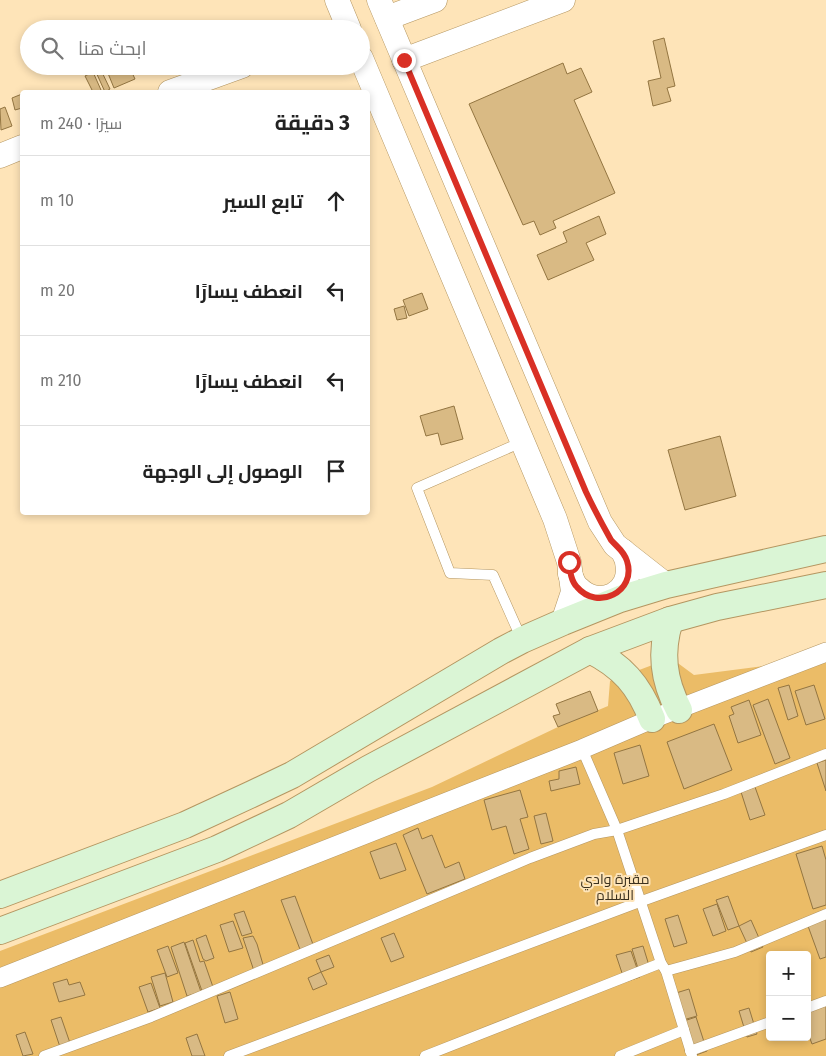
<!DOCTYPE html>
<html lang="ar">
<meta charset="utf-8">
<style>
:root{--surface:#fff;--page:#f6f6f6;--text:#222;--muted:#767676;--line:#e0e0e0}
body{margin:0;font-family:"Fira Sans",Cairo,sans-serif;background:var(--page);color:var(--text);direction:rtl}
.controls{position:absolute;right:15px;bottom:15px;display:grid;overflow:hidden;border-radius:5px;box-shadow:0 2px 8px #0003}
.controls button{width:45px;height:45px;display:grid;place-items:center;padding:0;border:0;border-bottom:1px solid var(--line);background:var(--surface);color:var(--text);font:25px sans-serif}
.stop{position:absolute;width:15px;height:15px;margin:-11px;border:4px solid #d93025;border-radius:50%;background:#fff}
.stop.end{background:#d93025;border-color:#fff;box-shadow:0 1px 5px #0008}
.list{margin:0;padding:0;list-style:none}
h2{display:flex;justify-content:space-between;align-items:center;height:65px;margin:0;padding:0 20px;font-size:21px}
h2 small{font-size:16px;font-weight:400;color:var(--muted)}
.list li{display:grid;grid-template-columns:32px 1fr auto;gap:15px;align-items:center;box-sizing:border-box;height:90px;padding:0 20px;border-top:1px solid var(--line)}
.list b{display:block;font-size:19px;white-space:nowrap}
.list em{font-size:16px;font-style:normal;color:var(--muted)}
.icon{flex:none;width:28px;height:28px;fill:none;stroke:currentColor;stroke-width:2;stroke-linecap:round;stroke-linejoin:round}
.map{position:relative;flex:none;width:826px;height:1056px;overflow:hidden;direction:ltr}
.search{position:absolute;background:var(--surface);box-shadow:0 2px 8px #0003;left:20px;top:20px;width:350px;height:55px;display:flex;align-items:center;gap:12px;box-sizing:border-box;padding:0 18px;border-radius:28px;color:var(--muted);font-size:19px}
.panel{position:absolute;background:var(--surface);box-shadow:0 2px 8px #0003;left:20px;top:90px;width:350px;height:425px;border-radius:5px;direction:rtl}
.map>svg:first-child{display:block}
.green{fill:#ebbc67;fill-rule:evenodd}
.building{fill:#d9ba84;stroke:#937541}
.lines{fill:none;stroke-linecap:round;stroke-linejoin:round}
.service-casing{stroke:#b49661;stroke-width:11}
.minor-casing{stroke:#b49661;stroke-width:20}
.tertiary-casing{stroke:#b49661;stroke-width:25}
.secondary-casing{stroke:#b49661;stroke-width:28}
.service{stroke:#fff;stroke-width:10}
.minor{stroke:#fff;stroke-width:19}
.tertiary{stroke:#fff;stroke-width:24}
.secondary{stroke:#daf5d5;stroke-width:26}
.route{stroke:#d93025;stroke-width:6}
.labels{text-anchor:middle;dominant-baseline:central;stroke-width:4;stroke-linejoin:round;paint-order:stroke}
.park-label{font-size:14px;fill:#3c311e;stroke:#fee4b8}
</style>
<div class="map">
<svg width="826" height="1056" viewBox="0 0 826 1056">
<rect width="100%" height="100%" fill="#fee4b8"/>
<path class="green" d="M671,658l23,17 132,-17v398h-826v-105l432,-164 126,-60 50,-21 2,-25zM770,955h37v82h-37z"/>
<g class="building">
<path d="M664,38l11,48 -8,2 4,13 -18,5 -5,-25 13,-3 -8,-37z"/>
<path d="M563,63l4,11 14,-6 11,24 -18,8 41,93 -62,28 3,7 -16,7 -6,-14 -11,4 -54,-121z"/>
<path d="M105,66h24l6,13 -21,9z"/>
<path d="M100,68l10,21 -5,3 -10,-22z"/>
<path d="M93,72l8,18 -5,2h-3l-8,-16z"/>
<path d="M22,94v14l-7,2 -3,-12z"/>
<path d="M5,107l7,19 -11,4 -1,-21z"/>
<path d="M599,216l7,18 -20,9 8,17 -46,20 -11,-25 30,-13 -4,-10z"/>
<path d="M422,293l6,16 -19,7 -6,-16z"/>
<path d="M404,306l3,12 -10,2 -3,-11z"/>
<path d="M454,406l9,33 -22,6 -3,-12 -12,3 -6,-20z"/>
<path d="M720,436l16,60 -51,14 -17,-60z"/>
<path d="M789,685l9,31 -10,4 -10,-32z"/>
<path d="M814,685l11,34 -19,6 -11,-34z"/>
<path d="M590,691l8,20 -40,16 -5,-11 7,-2 -4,-10z"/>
<path d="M768,699l22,59 -15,6 -22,-59z"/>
<path d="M749,700l12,35 -23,8 -9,-27 5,-2 -3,-7z"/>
<path d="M714,724l18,46 -48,19 -17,-47z"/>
<path d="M640,745l9,31 -26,8 -9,-31z"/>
<path d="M826,760v31l-9,-28z"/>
<path d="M576,767l4,17 -29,7 -2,-10 10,-2v-8z"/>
<path d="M755,787l10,28 -15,5 -9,-28z"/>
<path d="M520,790l8,27 -8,2 9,30 -15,5 -8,-28 -14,4 -8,-30z"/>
<path d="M546,813l7,28 -12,3 -7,-28z"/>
<path d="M418,828l4,11 10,-4 13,33 14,-6 6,17 -38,15 -24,-59z"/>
<path d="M396,843l10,27 -26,9 -10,-27z"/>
<path d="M822,846l4,14v45l-13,4 -17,-55z"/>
<path d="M295,896l19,51 -13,5 -20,-52z"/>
<path d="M728,896l11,30 -11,4 -12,-30z"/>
<path d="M717,904l9,27 -13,5 -10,-27z"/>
<path d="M244,911l8,22 -10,3 -8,-22z"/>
<path d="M678,915l9,28 -13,4 -9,-28z"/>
<path d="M826,919v38l-6,2 -12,-33z"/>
<path d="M751,920l12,27 -12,5 -12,-26z"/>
<path d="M233,921l10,27 -14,4 -9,-27z"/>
<path d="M394,933l10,24 -13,5 -10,-24z"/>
<path d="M206,935l8,23 -8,3 -3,-2 -7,-20z"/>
<path d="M253,936l4,8 7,24 -10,3 -11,-33z"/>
<path d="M193,940l7,22 4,-1 9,26 -11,4 -17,-48z"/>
<path d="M184,942l17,50 -14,4 -16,-49z"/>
<path d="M168,946l10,27 -11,4 -10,-27z"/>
<path d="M643,946l8,26 -11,3 -8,-26z"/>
<path d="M631,951l9,26 -15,5 -9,-27z"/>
<path d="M329,955l5,12 -13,5 -5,-12z"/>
<path d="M321,972l6,12 -14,6 -5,-12z"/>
<path d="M165,973l8,29 -13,4 -9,-29z"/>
<path d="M67,979l2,6 11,-3 5,13 -26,7 -6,-19z"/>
<path d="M151,983l9,25 -12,4 -9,-25z"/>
<path d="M689,989l8,27 -14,4 -7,-27z"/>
<path d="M230,992l8,27 -13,4 -8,-27z"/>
<path d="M826,1006v33l-14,5 -3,-8 -2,1v-25z"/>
<path d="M749,1008l8,26 -10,3 -8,-26z"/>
<path d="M61,1017l9,26 -10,4 -9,-27z"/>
<path d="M696,1017l11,34 -11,4 -12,-34z"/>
<path d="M25,1032l8,22 -10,2 -7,-21z"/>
<path d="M197,1034l8,22h-13l-6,-18z"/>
</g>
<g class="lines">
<g class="service-casing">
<g id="service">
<path d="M522,640l-29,-65 -43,-2 -33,-85 105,-46"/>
<path d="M582,749l35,81 44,133 5,8 26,85"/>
<path d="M666,971l69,-19 91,-38"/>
<path d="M807,1008l19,-7"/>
<path d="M690,1051l80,-29"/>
<path d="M44,1056l107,-39 379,-159 64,-24 23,-4 107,-36 102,-40"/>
<path d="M229,1056l413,-155 184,-66"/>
<path d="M425,1056l236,-93"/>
<path d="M620,1056l64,-26"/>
</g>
</g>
<g class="minor-casing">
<path id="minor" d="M0,978l582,-229 70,-30 174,-67"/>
</g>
<g class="tertiary-casing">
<g id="tertiary">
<path d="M337,0l12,29"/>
<path d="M379,0l221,522 15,23 51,40"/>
<path d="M387,18l48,-18"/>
<path d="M361,58l194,461 14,43 4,30 -10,30"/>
<path d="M404,60l159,-60"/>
<path d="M170,92l72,-26"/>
<path d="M0,156l22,-9"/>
<path d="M570,574c2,5 4,11 8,14 21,22 56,5 49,-26 0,-3 -3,-7 -4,-11"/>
</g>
</g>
<g class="secondary-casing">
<g id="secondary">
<path d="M670,620c-10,32 -7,60 9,90"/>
<path d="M590,650c32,16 49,35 62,69"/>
<path d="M0,895l185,-70 67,-31 40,-19 209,-124 21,-11 41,-18 57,-23 46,-14 160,-36"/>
<path d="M0,931l217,-82 72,-34 79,-46 222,-119 80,-30 47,-13 109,-22"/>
</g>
</g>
<use href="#service" class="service"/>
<use href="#minor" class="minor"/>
<use href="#tertiary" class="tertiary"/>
<use href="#secondary" class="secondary"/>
</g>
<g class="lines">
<path class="route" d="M404,60l182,432c8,17 16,32 25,48 6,7 13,11 16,21 10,31 -30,50 -50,26 -6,-6 -7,-16 -8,-25"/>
</g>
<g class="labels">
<g class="park-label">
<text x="615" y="879">مقبرة وادي<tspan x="615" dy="16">السلام</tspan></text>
</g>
</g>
</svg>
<div class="controls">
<button>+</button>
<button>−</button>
</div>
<div class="stop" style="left:569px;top:562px"></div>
<div class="stop end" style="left:404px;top:60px"></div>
<div class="search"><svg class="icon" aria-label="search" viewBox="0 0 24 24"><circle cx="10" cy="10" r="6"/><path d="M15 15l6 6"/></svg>ابحث هنا</div>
<section class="panel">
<h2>3 دقيقة<small>سيرًا · 240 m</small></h2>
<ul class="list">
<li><svg class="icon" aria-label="ahead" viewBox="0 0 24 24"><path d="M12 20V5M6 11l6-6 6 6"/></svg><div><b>تابع السير</b></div><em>10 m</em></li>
<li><svg class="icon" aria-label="left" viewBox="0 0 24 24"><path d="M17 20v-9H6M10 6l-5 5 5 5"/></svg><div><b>انعطف يسارًا</b></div><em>20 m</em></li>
<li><svg class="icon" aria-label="left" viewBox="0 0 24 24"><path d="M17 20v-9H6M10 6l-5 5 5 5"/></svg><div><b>انعطف يسارًا</b></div><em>210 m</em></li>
<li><svg class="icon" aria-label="arrive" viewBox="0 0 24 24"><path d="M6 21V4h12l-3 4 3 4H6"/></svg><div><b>الوصول إلى الوجهة</b></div></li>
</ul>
</section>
</div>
